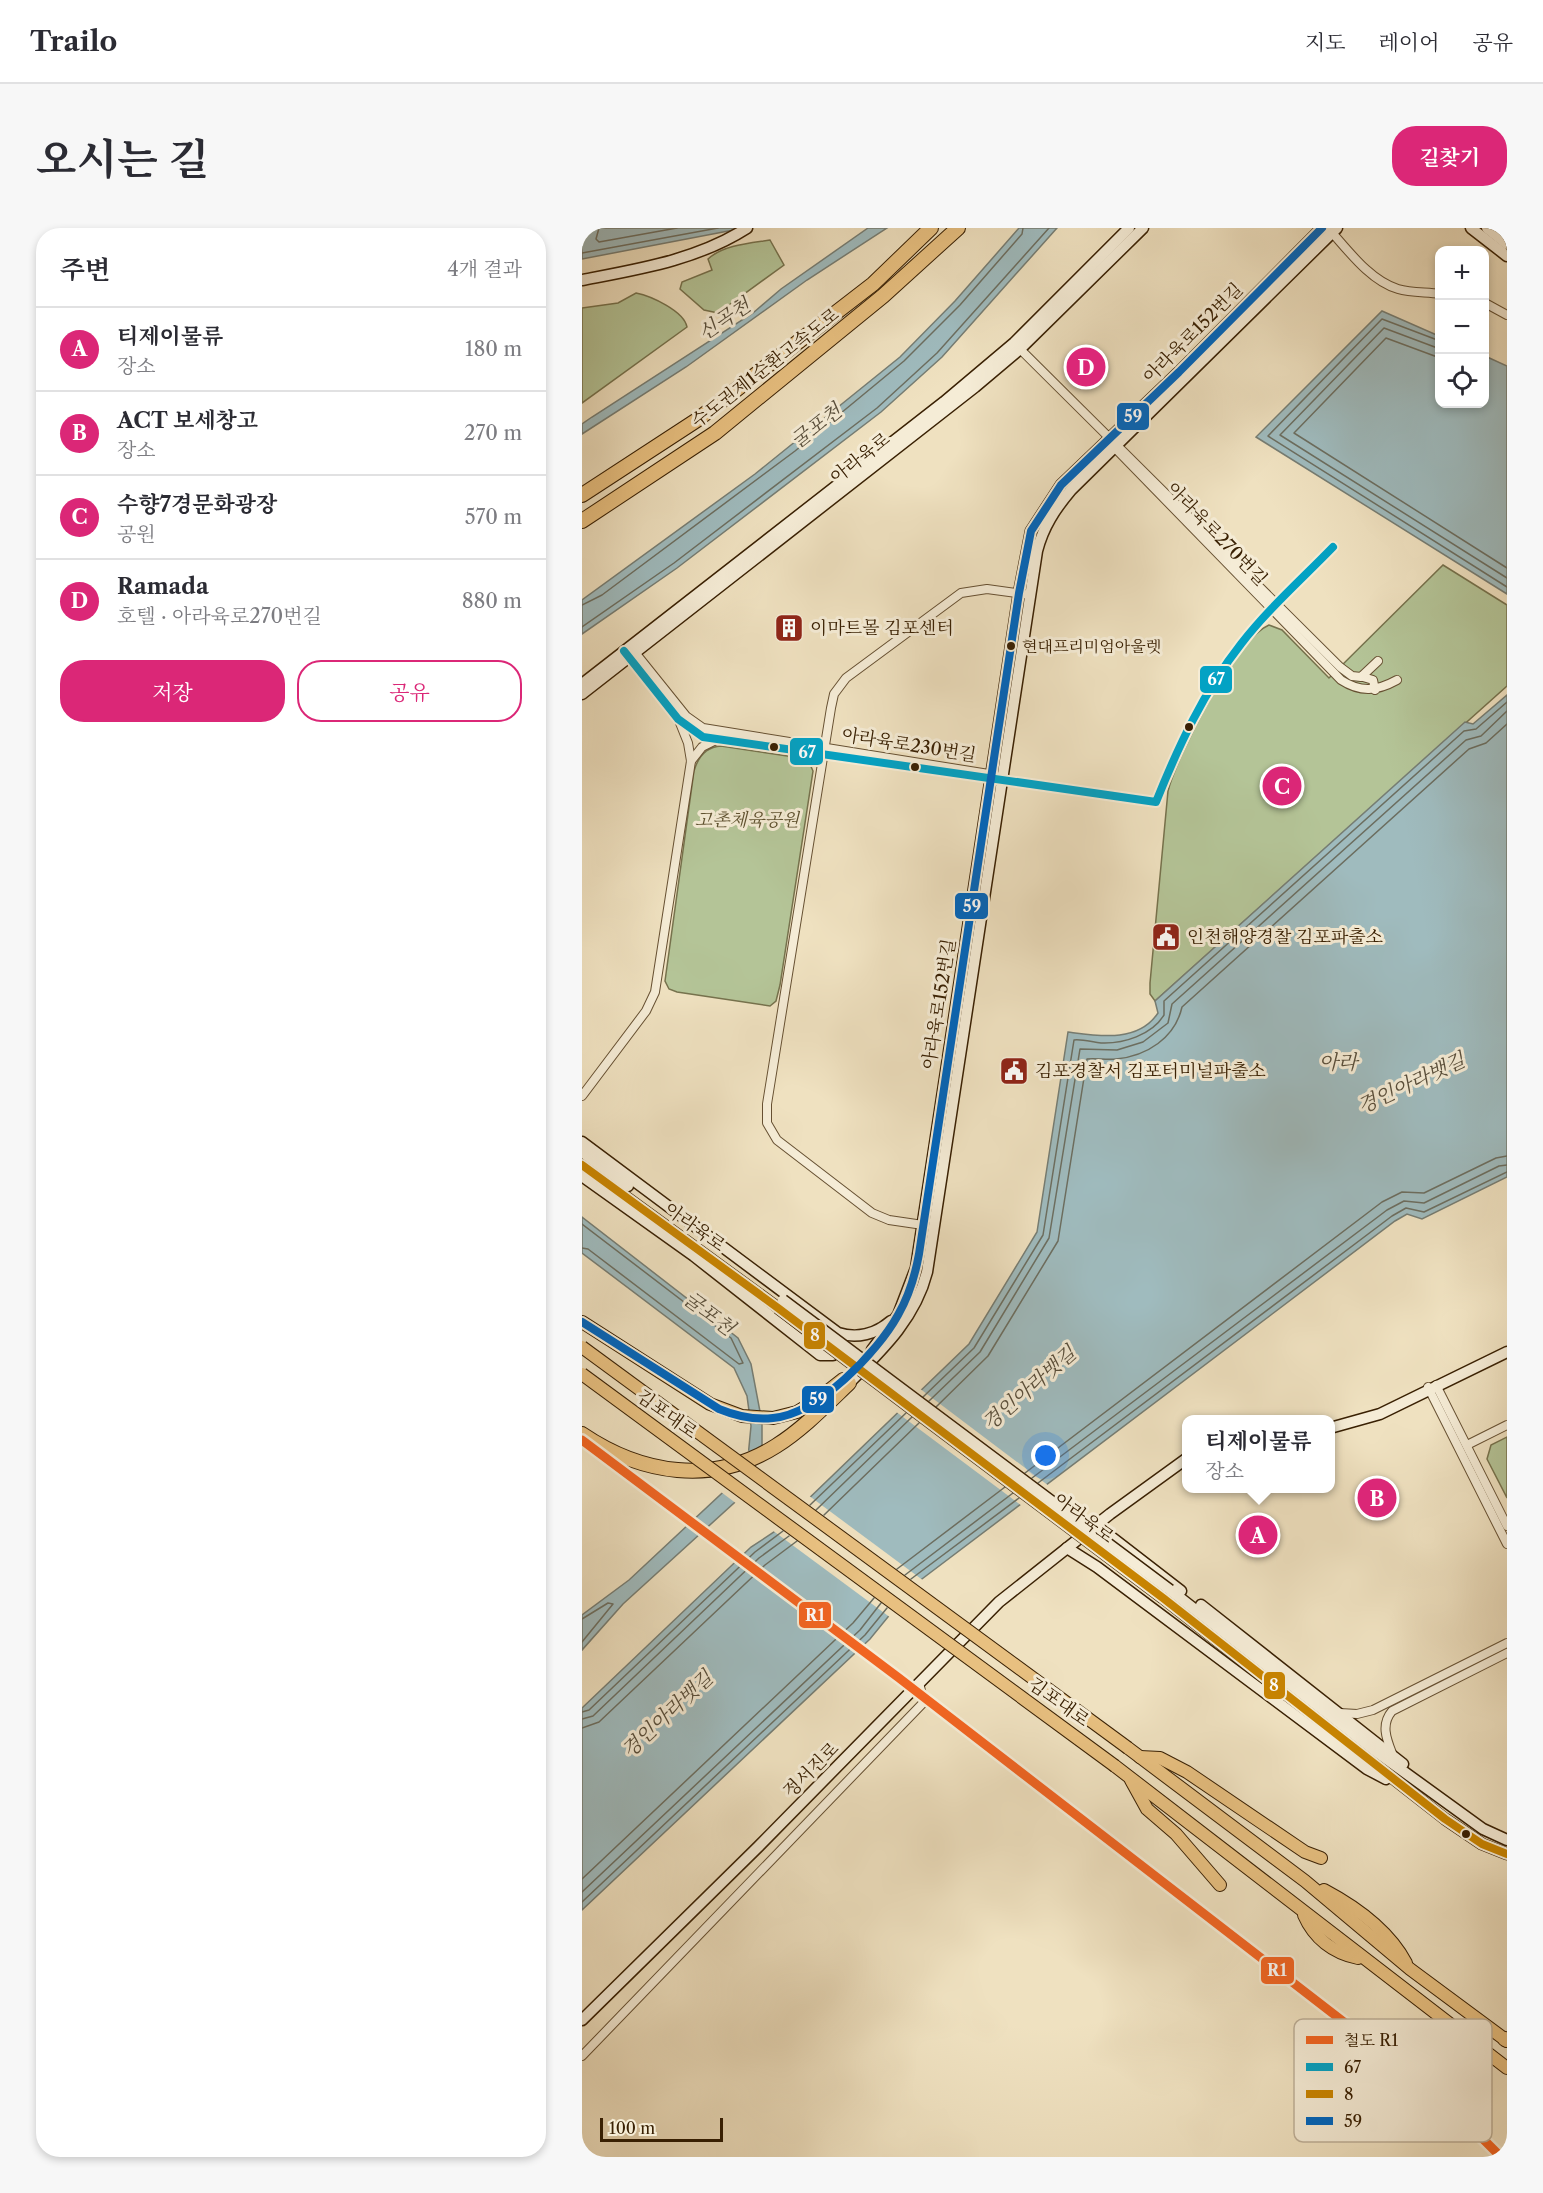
<!DOCTYPE html>
<html lang="ko">
<meta charset="utf-8">
<style>
:root{--surface:#fff;--page:#f7f7f7;--text:#2b2b33;--muted:#7c7c81;--line:#e1e1e2;--accent:#db2777}
body{margin:0;font-family:"Libre Caslon Text","Noto Serif KR",serif;background:var(--page);color:var(--text)}
.controls{position:absolute;right:18px;top:18px;display:grid;overflow:hidden;border-radius:12px;box-shadow:0 3px 9px #0003}
.controls button{width:54px;height:54px;display:grid;place-items:center;padding:0;border:0;border-bottom:2px solid var(--line);background:var(--surface);color:var(--text);font:30px sans-serif}
.scale{position:absolute;left:18px;bottom:15px;width:123px;box-sizing:border-box;padding-left:6px;border:3px solid #392003;border-top:0;font-size:16px;line-height:21px;white-space:nowrap;color:#392003;-webkit-text-stroke:4px #f5ecd6;paint-order:stroke}
.you{position:absolute;left:464px;top:1228px;width:21px;height:21px;margin:-15px;border:4px solid #fff;border-radius:50%;background:#1a73e8;box-shadow:0 0 0 9px #1a73e833}
.badge{display:grid;place-items:center;width:39px;height:39px;border-radius:50%;background:var(--accent);color:#fff;font-size:20px;font-weight:700}
.pin{position:absolute;translate:-50% -50%;border:3px solid #fff;box-shadow:0 2px 6px #0006}
.popup{position:absolute;left:600px;top:1187px;width:153px;height:78px;box-sizing:border-box;display:grid;place-content:center;border-radius:12px;background:var(--surface);filter:drop-shadow(0 2px 4px #0005);font-size:20px;white-space:nowrap;color:var(--muted)}
.popup b{font-size:22px;color:var(--text)}
.popup::after{content:'';position:absolute;left:50%;top:100%;margin-left:-12px;border:12px solid transparent;border-top-color:var(--surface)}
.list{margin:0;padding:0;list-style:none}
h2{display:flex;justify-content:space-between;align-items:center;height:78px;margin:0;padding:0 24px;font-size:26px}
h2 small{font-size:20px;font-weight:400;color:var(--muted)}
.list li{display:grid;grid-template-columns:39px 1fr auto;gap:18px;align-items:center;box-sizing:border-box;height:84px;padding:0 24px;border-top:2px solid var(--line)}
.list b{display:block;font-size:22px;white-space:nowrap}
.list p{margin:0;font-size:20px;white-space:nowrap;color:var(--muted)}
.list em{font-size:20px;font-style:normal;color:var(--muted)}
.actions{display:flex;gap:12px;padding:18px 24px}
.actions a{flex:1;padding:14px 0;border:2px solid var(--accent);border-radius:24px;text-align:center;font-size:21px;color:var(--accent)}
.actions .main{background:var(--accent);color:#fff}
.icon{flex:none;width:33px;height:33px;fill:none;stroke:currentColor;stroke-width:2;stroke-linecap:round;stroke-linejoin:round}
.map{position:relative;flex:none;width:925px;height:1929px;overflow:hidden;border-radius:24px}
header{display:flex;align-items:center;gap:36px;box-sizing:border-box;height:84px;padding:0 30px;background:var(--surface);border-bottom:2px solid var(--line)}
header strong{font-size:28px}
nav{display:flex;gap:33px;margin-inline-start:auto;font-size:21px}
.intro{display:flex;align-items:center;justify-content:space-between;box-sizing:border-box;height:144px;padding:0 36px}
h1{margin:0;font-size:42px}
.button{padding:15px 27px;border-radius:24px;background:var(--accent);color:#fff;font-size:21px;font-weight:700}
main{display:flex;gap:36px;padding:0 36px}
aside{flex:1;background:var(--surface);border-radius:24px;box-shadow:0 3px 9px #0003}
.map>svg:first-child{display:block}
.green{fill:#b4c497;stroke:#76724d;stroke-width:1.5}
.water{fill:#9fbbbe;stroke:#767d73;stroke-width:1.5}
.pier{fill:#efe1c0}
.lines{fill:none;stroke-linecap:round;stroke-linejoin:round}
.shore{stroke:#6c6e60;stroke-width:1.5}
.street-casing{stroke:#665032;stroke-width:10}
.secondary-casing{stroke:#392003;stroke-width:13}
.primary-casing{stroke:#392003;stroke-width:14}
.highway-casing{stroke:#392003;stroke-width:16}
.street{stroke:#f5ecd6;stroke-width:8}
.secondary{stroke:#f5ecd6;stroke-width:10}
.primary{stroke:#e8c080;stroke-width:12}
.highway{stroke:#e8c080;stroke-width:14}
.secondary-bridge-casing{stroke:#392003;stroke-width:13;stroke-linecap:butt}
.primary-bridge-casing{stroke:#392003;stroke-width:14;stroke-linecap:butt}
.secondary-bridge{stroke:#f5ecd6;stroke-width:10}
.primary-bridge{stroke:#e8c080;stroke-width:12}
.bus-1-casing{stroke:#f5ecd6;stroke-width:12}
.bus-2-casing{stroke:#f5ecd6;stroke-width:12}
.bus-3-casing{stroke:#f5ecd6;stroke-width:12}
.bus-1{stroke:#03a2c4;stroke-width:8}
.bus-2{stroke:#c88401;stroke-width:8}
.bus-3{stroke:#0065bd;stroke-width:8}
.rail-1-casing{stroke:#f5ecd6;stroke-width:14}
.rail-1{stroke:#f26522;stroke-width:9}
.bus-dot{fill:#392003;stroke:#f5ecd6;stroke-width:2}
.labels{text-anchor:middle;dominant-baseline:central;stroke-width:6;stroke-linejoin:round;paint-order:stroke}
.bus-label{font-size:16px;fill:#392003;stroke:#f5ecd6;text-anchor:start}
.street-label{font-size:18px;fill:#392003;stroke:#f5ecd6}
.poi-label{font-size:18px;fill:#392003;stroke:#f5ecd6;text-anchor:start}
.park-label{font-size:18px;font-style:italic;fill:#5e512f;stroke:#f5ecd6}
.water-label{font-size:20px;font-style:italic;fill:#584e3b;stroke:#f5ecd6}
.key{fill:#f5ecd6;stroke:#bdaf97;stroke-width:1.5}
.key-label{font-size:16px;fill:#392003}
.line-badge{stroke:#f5ecd6;stroke-width:2}
.badge-label{font-size:16px;text-anchor:middle;font-weight:bold;fill:#fff}
</style>
<header>
<strong>Trailo</strong>
<nav><a>지도</a><a>레이어</a><a>공유</a></nav>
</header>
<div class="intro"><h1>오시는 길</h1><a class="button">길찾기</a></div>
<main>
<aside>
<h2>주변<small>4개 결과</small></h2>
<ul class="list">
<li><span class="badge">A</span><div><b>티제이물류</b><p>장소</p></div><em>180 m</em></li>
<li><span class="badge">B</span><div><b>ACT 보세창고</b><p>장소</p></div><em>270 m</em></li>
<li><span class="badge">C</span><div><b>수향7경문화광장</b><p>공원</p></div><em>570 m</em></li>
<li><span class="badge">D</span><div><b>Ramada</b><p>호텔 · 아라육로270번길</p></div><em>880 m</em></li>
</ul>
<div class="actions"><a class="main">저장</a><a>공유</a></div>
</aside>
<div class="map">
<svg width="925" height="1929" viewBox="0 0 925 1929">
<rect width="100%" height="100%" fill="#efe1c0"/>
<filter id="stains"><feTurbulence type="fractalNoise" baseFrequency=".00333" numOctaves="4"/><feColorMatrix values="0 0 0 0 .2 0 0 0 0 .09 0 0 0 0 .02 0 0 0 .5 -.17"/></filter>
<radialGradient id="worn" r=".72"><stop offset=".6" stop-color="#630" stop-opacity="0"/><stop offset="1" stop-color="#630" stop-opacity=".3"/></radialGradient>
<g class="green">
<path d="M188,12l14,25 -66,48 -14,-3 -24,-21 2,-7 30,-12 -4,-11c15,-14 43,-16 62,-19z"/>
<path d="M54,65c15,3 48,18 51,34l-105,76v-95l36,-5z"/>
<path d="M861,337l64,40v81l-352,315 -5,-7v-11l18,-192c9,-35 68,-152 101,-166l13,5 47,48z"/>
<path d="M139,518l80,12 8,4 4,9 -33,214 -4,16 -6,5 -93,-14 -8,-3 -4,-8 29,-210c4,-14 12,-24 27,-25z"/>
<path d="M925,1209v61l-20,-39 4,-14z"/>
</g>
<g class="water">
<path d="M19,0h143l-162,31v-28z"/>
<path d="M286,0h19l-80,52 -121,87 -104,67v-10l10,-7 161,-104 28,-24z"/>
<path d="M437,0h38l-115,129 -61,55 -204,156 -95,66v-34l173,-126 145,-117 55,-56z"/>
<path d="M800,83l57,25 1,68h45v-48l22,10v228l-251,-157z"/>
<path d="M925,467v482l-85,42 -15,-5 -12,7 -481,364 -44,54 -288,271v-202l169,-161 23,-15 195,-188 68,-112 31,-200c31,4 70,11 90,-19l-3,-12 310,-279 8,2z"/>
<path d="M0,989l156,121 13,26 11,58v28l-17,43 -122,111 -41,46v-35l47,-35 106,-99 13,-24 3,-31 -4,-30 -13,-28 -152,-115z"/>
</g>
<g class="pier">
<path d="M337,1160l130,98 -27,20 -127,-95z"/>
<path d="M164,1221l17,13v3l-11,23 -15,16 -16,-12 20,-24z"/>
<path d="M226,1267l116,86 -33,37 -119,-88z"/>
</g>
<g class="lines">
<g class="shore">
<path d="M17,0l-3,11 3,3 78,-14"/>
<path d="M0,25l136,-25"/>
<path d="M858,113l-58,-22 -114,117 239,151"/>
<path d="M858,121l-56,-21 -104,107 227,143"/>
<path d="M858,130l-54,-20 -92,95 213,135"/>
<path d="M0,377l20,-10 193,-144 109,-90 56,-56 62,-71 1,-6"/>
<path d="M0,399l92,-64 203,-155 60,-55 112,-125"/>
<path d="M0,996l149,114 12,25 -4,1 -151,-115 -6,-1"/>
<path d="M341,1169l51,-49 69,-113 31,-195c8,-1 18,2 27,3 22,1 51,-8 63,-28v-14l300,-270 12,-2 31,-27"/>
<path d="M347,1173l51,-49 69,-114 31,-189 37,1 26,-8 25,-19 4,-19 294,-264 15,-4 26,-25"/>
<path d="M354,1179l52,-51 70,-115 29,-182c9,-1 19,1 29,0 31,-3 59,-21 66,-52l287,-258 17,-6 21,-19"/>
<path d="M443,1245l357,-271 20,-10 22,1 72,-35 11,-2"/>
<path d="M450,1250l355,-268 17,-9 20,2 75,-37 8,-1"/>
<path d="M456,1255l354,-267 14,-8 18,4 83,-40"/>
<path d="M228,1277l96,-92"/>
<path d="M234,1282l96,-93"/>
<path d="M242,1287l95,-92"/>
<path d="M315,1341l108,-82"/>
<path d="M323,1347l108,-82"/>
<path d="M329,1351l108,-81"/>
<path d="M0,1391l26,-16 5,1 -31,38"/>
<path d="M0,1484l7,-2 166,-158 28,-21"/>
<path d="M0,1491l11,-3 166,-158 30,-22"/>
<path d="M0,1500l17,-6 166,-157 32,-24"/>
<path d="M0,1651l271,-256 21,-25"/>
<path d="M0,1664l278,-262 21,-27"/>
<path d="M0,1674l283,-267 22,-27"/>
</g>
<g class="street-casing">
<g id="street">
<path d="M746,0c19,21 42,53 70,61 13,4 28,3 42,5"/>
<path d="M903,75l22,12"/>
<path d="M435,118l323,321 12,9 9,1 17,-16"/>
<path d="M530,217l229,235c20,13 36,11 56,0"/>
<path d="M51,422l53,66 17,12 292,47"/>
<path d="M45,427l51,64 25,18 453,65c22,-55 48,-111 85,-158 27,-35 61,-65 92,-97"/>
<path d="M781,449l10,3 2,10"/>
<path d="M109,533l11,-14 14,-7"/>
<path d="M0,868l64,-85 9,-19 36,-231 -3,-18 -8,-20"/>
<path d="M341,997l-34,-5 -17,-7 -95,-73 -10,-17v-19l64,-396 3,-14 12,-16 115,-85 26,-4 44,6"/>
<path d="M854,1157l71,141"/>
<path d="M846,1159l79,157"/>
<path d="M885,1217l40,-20"/>
<path d="M758,1485l17,1 16,-4 134,-67"/>
<path d="M810,1525c-6,-15 -11,-29 0,-42l115,-58"/>
<path d="M0,1828l342,-354 -5,-19"/>
</g>
</g>
<g class="secondary-casing">
<g id="secondary">
<path d="M889,0l36,28"/>
<path d="M905,0l20,16"/>
<path d="M0,52c57,-11 115,-20 165,-52"/>
<path d="M0,456l362,-282 70,-59 115,-115"/>
<path d="M0,466l393,-307 45,-38 123,-121"/>
<path d="M0,914l256,191c19,6 38,1 53,-12"/>
<path d="M0,924l46,34"/>
<path d="M0,937l196,143"/>
<path d="M0,948l112,80 126,99h13l7,-10"/>
<path d="M290,1122l26,-35 18,-47 103,-675 12,-62 30,-46 118,-113 143,-144"/>
<path d="M267,1155c33,-33 66,-64 78,-111l110,-721c6,-24 18,-42 34,-61l266,-262"/>
<path d="M748,1200l50,-14 127,-62"/>
<path d="M515,1298l84,65"/>
<path d="M485,1320l30,19 270,202 19,10"/>
<path d="M588,1362l208,163 105,76 24,11"/>
<path d="M581,1370l282,221 37,25 25,10"/>
<path d="M619,1377l202,159"/>
<path d="M0,1792l176,-173 241,-245 111,-88 76,-55"/>
</g>
</g>
<g class="primary-casing">
<g id="primary">
<path d="M0,1094l128,82 32,12 31,2 24,-6 18,-11 28,-22"/>
<path d="M546,1520l177,133 105,88 97,72"/>
<path d="M558,1529l20,1 27,14 118,80 16,6"/>
<path d="M533,1538l392,302"/>
<path d="M549,1552l16,29 29,25 44,51"/>
<path d="M742,1662c32,17 65,41 82,73"/>
<path d="M722,1687c10,23 29,38 54,43"/>
</g>
</g>
<g class="highway-casing">
<g id="highway">
<path d="M0,267l115,-75 176,-136 58,-56"/>
<path d="M0,293l133,-88 168,-137 75,-68"/>
<path d="M0,1206c59,40 131,52 194,12 27,-17 50,-41 73,-63"/>
<path d="M923,1811l2,1"/>
</g>
</g>
<use href="#street" class="street"/>
<use href="#secondary" class="secondary"/>
<use href="#primary" class="primary"/>
<use href="#highway" class="highway"/>
<g class="secondary-bridge-casing">
<g id="secondary-bridge">
<path d="M201,1072l387,290"/>
<path d="M196,1080l385,290"/>
</g>
</g>
<g class="primary-bridge-casing">
<g id="primary-bridge">
<path d="M0,1119l546,401"/>
<path d="M0,1146l533,392"/>
</g>
</g>
<use href="#secondary-bridge" class="secondary-bridge"/>
<use href="#primary-bridge" class="primary-bridge"/>
<g class="bus-1-casing">
<path id="bus-1" d="M42,423l54,68 25,18 453,65c22,-55 48,-111 85,-158 27,-35 61,-65 92,-97"/>
</g>
<g class="bus-2-casing">
<path id="bus-2" d="M0,937l196,143 385,290 282,221 37,25 25,10"/>
</g>
<g class="bus-3-casing">
<path id="bus-3" d="M0,1094l137,87c17,7 36,11 54,9 45,-4 104,-65 125,-103 11,-19 17,-39 21,-61l100,-661 12,-62 30,-46 118,-113 143,-144"/>
</g>
<use href="#bus-1" class="bus-1"/>
<use href="#bus-2" class="bus-2"/>
<use href="#bus-3" class="bus-3"/>
<g class="rail-1-casing">
<path id="rail-1" d="M0,1212l317,238 516,399 36,30 50,50"/>
</g>
<use href="#rail-1" class="rail-1"/>
</g>
<defs>
<g id="building-square" transform="scale(1.5)"><rect x="-9" y="-9" width="18" height="18" rx="4" fill="#8f2418" stroke="#f5ecd6"/><path d="M-4-6H4V6H1V3H-1V6H-4ZM-2.5-4.3h1.7v1.8h-1.7ZM.8-4.3h1.7v1.8H.8ZM-2.5-1h1.7V.8h-1.7ZM.8-1h1.7V.8H.8Z" fill="#fff"/></g>
<g id="civic-square" transform="scale(1.5)"><rect x="-9" y="-9" width="18" height="18" rx="4" fill="#8f2418" stroke="#f5ecd6"/><path d="M-.6-6.5H3V-4.5H.6V-3L4-1V1h2V6H-6V1h2V-1L-.6-3ZM-1.2 2.5V6h2.4V2.5Z" fill="#fff"/></g>
</defs>
<g fill-rule="evenodd">
<use href="#building-square" x="207" y="400"/>
<use href="#civic-square" x="584" y="709"/>
<use href="#civic-square" x="432" y="843"/>
</g>
<g class="bus-dot">
<circle cx="429" cy="418" r="5"/>
<circle cx="607" cy="499" r="5"/>
<circle cx="192" cy="519" r="5"/>
<circle cx="333" cy="539" r="5"/>
<circle cx="884" cy="1606" r="5"/>
</g>
<g class="labels">
<g class="bus-label">
<text x="440" y="418">현대프리미엄아울렛</text>
</g>
<g class="street-label">
<text transform="translate(611 105) rotate(-45)">아라육로152번길</text>
<text transform="translate(183 140) rotate(-38)">수도권제1순환고속도로</text>
<text transform="translate(278 230) rotate(-38)">아라육로</text>
<text transform="translate(635 306) rotate(46)">아라육로270번길</text>
<text transform="translate(327 517) rotate(9)">아라육로230번길</text>
<text transform="translate(357 776) rotate(-81)">아라육로152번길</text>
<text transform="translate(113 999) rotate(36)">아라육로</text>
<text transform="translate(85 1186) rotate(36)">김포대로</text>
<text transform="translate(502 1290) rotate(37)">아라육로</text>
<text transform="translate(477 1474) rotate(36)">김포대로</text>
<text transform="translate(229 1542) rotate(-45)">정서진로</text>
</g>
<g class="poi-label">
<text x="228" y="400">이마트몰 김포센터</text>
<text x="605" y="709">인천해양경찰 김포파출소</text>
<text x="453" y="843">김포경찰서 김포터미널파출소</text>
</g>
<g class="park-label">
<text x="165" y="592">고촌체육공원</text>
</g>
<g class="water-label">
<text transform="translate(142 91) rotate(-34)">신곡천</text>
<text transform="translate(234 198) rotate(-38)">굴포천</text>
<text x="756" y="834">아라</text>
<text transform="translate(829 855) rotate(-25)">경인아라뱃길</text>
<text transform="translate(127 1085) rotate(37)">굴포천</text>
<text transform="translate(447 1160) rotate(-41)">경인아라뱃길</text>
<text transform="translate(85 1486) rotate(-43)">경인아라뱃길</text>
</g>
</g>
<rect x="712" y="1791" width="198" height="123" rx="9" class="key"/>
<rect x="724" y="1808" width="27" height="8" fill="#f26522"/>
<rect x="724" y="1835" width="27" height="8" fill="#03a2c4"/>
<rect x="724" y="1862" width="27" height="8" fill="#c88401"/>
<rect x="724" y="1889" width="27" height="8" fill="#0065bd"/>
<g class="key-label">
<text x="762" y="1818">철도 R1</text>
<text x="762" y="1845">67</text>
<text x="762" y="1872">8</text>
<text x="762" y="1899">59</text>
</g>
<g class="line-badge">
<rect x="534" y="174" width="34" height="29" rx="6" fill="#0065bd"/>
<rect x="617" y="437" width="34" height="29" rx="6" fill="#03a2c4"/>
<rect x="207" y="509" width="35" height="29" rx="6" fill="#03a2c4"/>
<rect x="372" y="664" width="35" height="28" rx="6" fill="#0065bd"/>
<rect x="221" y="1093" width="23" height="29" rx="6" fill="#c88401"/>
<rect x="219" y="1157" width="34" height="29" rx="6" fill="#0065bd"/>
<rect x="216" y="1373" width="34" height="28" rx="6" fill="#f26522"/>
<rect x="681" y="1443" width="23" height="29" rx="6" fill="#c88401"/>
<rect x="678" y="1728" width="35" height="29" rx="6" fill="#f26522"/>
</g>
<g class="badge-label">
<text x="551" y="194">59</text>
<text x="634" y="457">67</text>
<text x="225" y="530">67</text>
<text x="390" y="684">59</text>
<text x="233" y="1113">8</text>
<text x="236" y="1177">59</text>
<text x="233" y="1393">R1</text>
<text x="692" y="1463">8</text>
<text x="695" y="1748">R1</text>
</g>
<rect width="100%" height="100%" filter="url(#stains)"/>
<rect width="100%" height="100%" fill="url(#worn)"/>
</svg>
<div class="controls">
<button>+</button>
<button>−</button>
<button><svg class="icon" aria-label="locate" viewBox="0 0 24 24"><circle cx="12" cy="12" r="6"/><path d="M12 2v4M12 18v4M2 12h4M18 12h4"/></svg></button>
</div>
<div class="scale">100 m</div>
<div class="you"></div>
<div class="pin badge" style="left:676px;top:1307px">A</div>
<div class="popup"><b>티제이물류</b>장소</div>
<div class="pin badge" style="left:795px;top:1270px">B</div>
<div class="pin badge" style="left:700px;top:558px">C</div>
<div class="pin badge" style="left:504px;top:139px">D</div>
</div>
</main>
